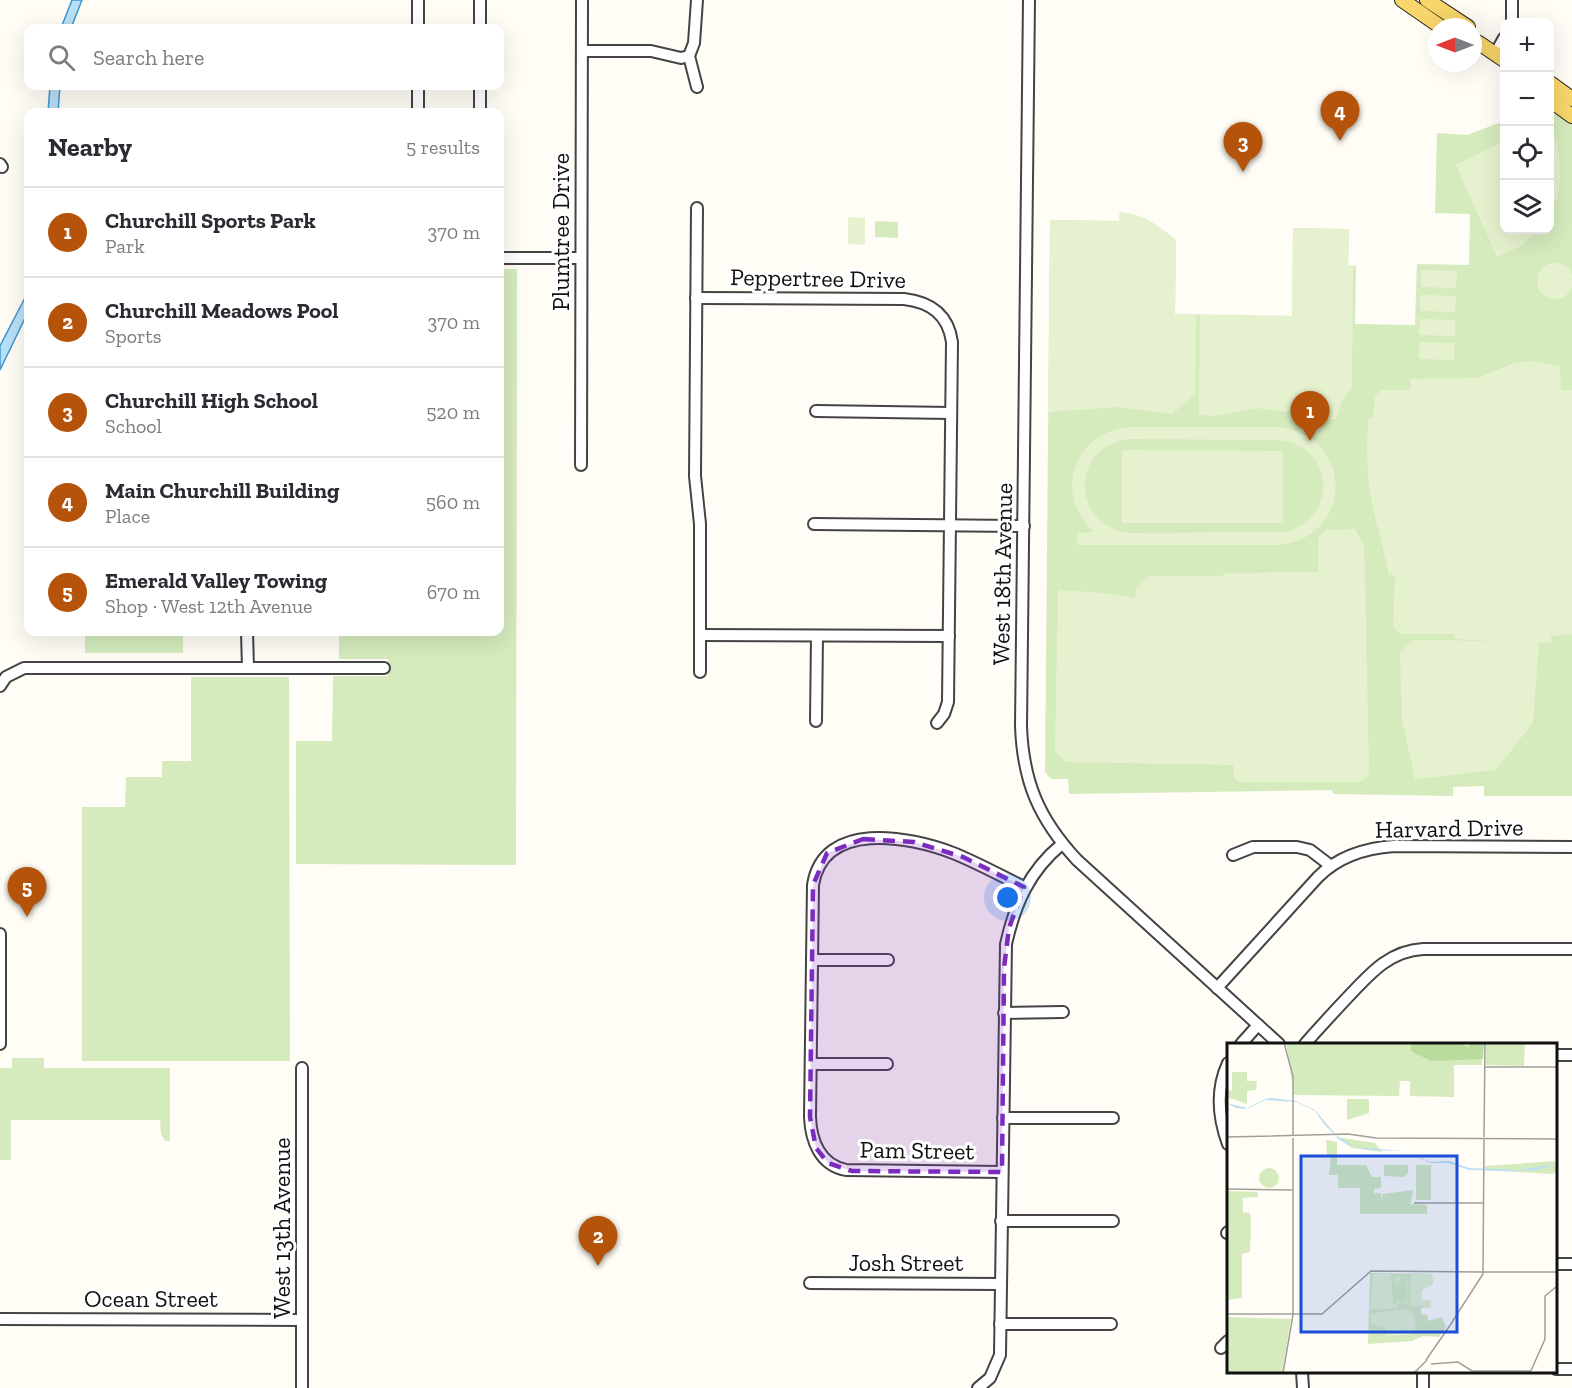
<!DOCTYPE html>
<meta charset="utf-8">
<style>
:root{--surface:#fff;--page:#f7f7f7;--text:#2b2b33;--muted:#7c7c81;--line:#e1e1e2;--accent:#b45309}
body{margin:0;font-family:"Zilla Slab",serif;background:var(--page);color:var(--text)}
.controls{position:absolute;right:18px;top:18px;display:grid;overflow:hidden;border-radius:12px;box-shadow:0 6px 24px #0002}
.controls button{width:54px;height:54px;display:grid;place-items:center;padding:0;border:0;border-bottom:2px solid var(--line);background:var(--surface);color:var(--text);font:30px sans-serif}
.compass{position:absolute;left:1428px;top:18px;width:54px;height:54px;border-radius:50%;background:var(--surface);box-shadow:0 6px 24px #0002;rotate:270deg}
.you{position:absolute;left:1008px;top:898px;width:21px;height:21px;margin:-15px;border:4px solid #fff;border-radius:50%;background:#1a73e8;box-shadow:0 0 0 9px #1a73e833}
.badge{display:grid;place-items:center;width:39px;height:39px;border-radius:50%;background:var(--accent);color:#fff;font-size:20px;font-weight:700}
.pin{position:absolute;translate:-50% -50px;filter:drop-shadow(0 2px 3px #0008)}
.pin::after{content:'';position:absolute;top:32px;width:21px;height:18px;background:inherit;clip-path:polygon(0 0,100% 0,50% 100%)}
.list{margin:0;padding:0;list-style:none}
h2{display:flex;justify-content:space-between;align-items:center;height:78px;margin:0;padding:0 24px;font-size:26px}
h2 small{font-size:20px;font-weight:400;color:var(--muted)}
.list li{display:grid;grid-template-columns:39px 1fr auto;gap:18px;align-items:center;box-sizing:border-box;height:90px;padding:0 24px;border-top:2px solid var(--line)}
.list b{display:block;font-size:22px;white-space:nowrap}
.list p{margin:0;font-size:20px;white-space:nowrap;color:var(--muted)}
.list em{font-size:20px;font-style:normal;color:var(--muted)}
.icon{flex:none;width:33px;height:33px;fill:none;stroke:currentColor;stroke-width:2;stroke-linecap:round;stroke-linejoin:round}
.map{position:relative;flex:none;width:1572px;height:1388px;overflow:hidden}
.search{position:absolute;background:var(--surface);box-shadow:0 6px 24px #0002;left:24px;top:24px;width:480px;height:66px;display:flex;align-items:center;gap:15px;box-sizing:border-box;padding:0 21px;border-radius:12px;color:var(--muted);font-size:22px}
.panel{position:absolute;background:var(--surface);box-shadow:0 6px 24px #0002;left:24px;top:108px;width:480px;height:528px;border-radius:12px}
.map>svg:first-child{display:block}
.green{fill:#d5ebbd}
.pitch{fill:#e6f2cf;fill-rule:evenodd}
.water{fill:#b9e0f7;stroke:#3f96cf;stroke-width:1.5}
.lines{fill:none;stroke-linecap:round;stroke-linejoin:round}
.minor-casing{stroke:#444;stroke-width:14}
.major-casing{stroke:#222;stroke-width:16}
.minor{stroke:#fff;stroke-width:10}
.major{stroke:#f9d66b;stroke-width:14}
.marked{fill:#7b2cbf;fill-opacity:0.2;stroke:#7b2cbf;stroke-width:4.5;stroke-dasharray:12 8;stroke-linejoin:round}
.labels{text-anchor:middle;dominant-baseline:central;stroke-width:6;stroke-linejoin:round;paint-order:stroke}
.street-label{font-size:24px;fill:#111;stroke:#fff}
.inset-road{fill:none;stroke:#a09f9a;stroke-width:1.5}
.view{fill:#1d4ed8;fill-opacity:0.15;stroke:#1d4ed8;stroke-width:3}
.inset-edge{fill:none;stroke:#111;stroke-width:3}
</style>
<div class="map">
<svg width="1572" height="1388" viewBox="0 0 1572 1388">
<rect width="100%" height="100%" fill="#fffdf5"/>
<g class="green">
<path d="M1550,108l22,16v672h-88v-10l-31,1v9l-120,-2 -1,-4 -263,4 -1,-15h-17l-6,-7 5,-552 69,1 1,-9c26,3 35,12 56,28l-1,74 117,2 1,-88 56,1 -1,36 8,1 -1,58 60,1 2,-61 52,1 1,-51 -35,-1 2,-80 30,2 37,-14v109h46z"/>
<path d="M875,221l23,1v16l-23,-1z"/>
<path d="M500,269h17l-1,596 -220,-1v-123h36l1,-65h55v-17h-49v-27h161z"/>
<rect x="85" y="632" width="98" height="21"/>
<path d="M191,677h98l1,384h-208v-254h43l1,-30h36v-16h29z"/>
<path d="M12,1058h32v10h126v73h-5l-4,-7 -1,-14h-149v40h-11v-92h12z"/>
</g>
<g class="pitch">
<path d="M1550,127c13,28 15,58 0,86z"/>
<path d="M1504,141v89h35l-18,16 -24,11 -41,-92z"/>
<path d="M1120,212c26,3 35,12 56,28l-1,74 21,1 -1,79 -23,20 -54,-7 -70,5 2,-192 69,1z"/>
<path d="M848,217l17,1v27l-17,-1z"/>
<path d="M1293,228l56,1 -1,36h5l-1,122 -11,16 -5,16 -25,1 -21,-8 -34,-4 -41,8 -16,-1 1,-100 92,1z"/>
<circle cx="1555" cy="281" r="18"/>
<path d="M1421,270l36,1 -1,17 -35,-1z"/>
<path d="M1420,295l36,1 -1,16 -35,-1z"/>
<path d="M1420,319l35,1v16l-36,-1z"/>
<path d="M1419,342l35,1v17l-35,-1z"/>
<path d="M1531,361l29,5 1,24h11v244l-21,2v6l-12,1 -6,79 -37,48 -81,9 -13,-58 -2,-68 13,-13 82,1 -40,-2 -1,-5h-53l-8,-7 2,-52h-6c-5,-25 -12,-48 -17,-73 -6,-27 -5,-56 -4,-83l5,-1 2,-22 6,-6h29v-11l67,-1 37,-15z"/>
<path d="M1277,427c78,7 78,112 0,118h-200v-12l17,-1c-42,-39 -20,-101 37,-105zM1131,439l146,1c57,3 63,79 8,92l-154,1c-62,-5 -61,-90 0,-94z"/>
<path d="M1122,450l161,1v72h-161z"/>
<path d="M1355,529l9,18 1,27 4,197 -2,7 -9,4h-119l-5,-4 -1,-13 -167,-3 -11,-10 3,-162 47,3 30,5 1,-9 13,-13h72l5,-3 92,-1v-34l8,-8z"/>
</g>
<g class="water">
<path d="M72,0h10l-11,28h-10z"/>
<path d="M50,86h10l-2,26h-10z"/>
<path d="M28,292v20l-28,58v-24z"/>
</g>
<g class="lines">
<g class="minor-casing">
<g id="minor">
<path d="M480,0v28"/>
<path d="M1029,0l-8,726c2,56 18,93 56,134l202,184"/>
<path d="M1512,22v-22"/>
<path d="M418,28v-28"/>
<path d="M582,51h69l30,7 8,-2"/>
<path d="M1495,54l9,-16"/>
<path d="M480,86v26"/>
<path d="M697,87l-8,-31 5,-13 3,-43"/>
<path d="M418,112v-26"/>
<path d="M0,164l2,3"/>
<path d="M697,208l-2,268 5,48v148"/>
<path d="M500,258h81"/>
<path d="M696,298l208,1c26,3 44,15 48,43l-4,360 -4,12 -7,9"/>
<path d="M816,411l135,2"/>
<path d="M581,465l1,-465"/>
<path d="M814,524l210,2"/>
<path d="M247,632l1,36"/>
<path d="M700,635l249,1"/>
<path d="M0,686l6,-9 18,-9h360"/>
<path d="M816,721l1,-85"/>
<path d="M1233,855l20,-8h44l13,3 21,16"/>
<path d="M0,934v110"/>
<path d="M812,960h76"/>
<path d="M1217,988l101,-111c21,-21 47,-29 76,-31l178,1"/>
<path d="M1004,1013l59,-1"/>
<path d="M1241,1044l17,-19"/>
<path d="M1305,1044c13,-15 27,-30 41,-45 23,-24 42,-48 77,-50h149"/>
<path d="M1556,1055h16"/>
<path d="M1228,1063c-12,26 -10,54 0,81"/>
<path d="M811,1064h76"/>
<path d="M302,1068v320"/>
<path d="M1003,1118h110"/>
<path d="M1002,1172l-156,-2c-26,-5 -35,-29 -36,-53l3,-232c10,-65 96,-49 140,-32 25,10 48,23 71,34"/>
<path d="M1001,1221h112"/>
<path d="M1227,1233l1,-1"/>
<path d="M1556,1264h16"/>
<path d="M810,1283l191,1"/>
<path d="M0,1319l302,1"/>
<path d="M1000,1324h111"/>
<path d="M1221,1348l7,-7"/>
<path d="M1556,1369h16"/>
<path d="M1302,1372l1,16"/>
<path d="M1423,1372v16"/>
<path d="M978,1388l12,-10 10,-23 6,-411c9,-40 23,-73 56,-100"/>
</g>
</g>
<g class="major-casing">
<g id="major">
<path d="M1402,0l39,27"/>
<path d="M1427,0l41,27"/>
<path d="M1473,43h6l25,17"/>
<path d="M1550,83l22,16"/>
<path d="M1550,100l22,16"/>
</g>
</g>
<use href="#minor" class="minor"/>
<use href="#major" class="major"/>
</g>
<path class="marked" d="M863,839l51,3 49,15 61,30 -15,41 -5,40 -2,204 -150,-1 -24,-8 -12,-15 -6,-31 3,-232 14,-32z"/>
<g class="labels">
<g class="street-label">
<text transform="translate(560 232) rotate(-90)">Plumtree Drive</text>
<text transform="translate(818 278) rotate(1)">Peppertree Drive</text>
<text transform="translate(1002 574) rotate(-89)">West 18th Avenue</text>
<text transform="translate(1449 828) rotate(-1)">Harvard Drive</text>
<text transform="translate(917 1150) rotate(1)">Pam Street</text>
<text transform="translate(281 1228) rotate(-90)">West 13th Avenue</text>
<text x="906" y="1262">Josh Street</text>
<text x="151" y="1298">Ocean Street</text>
</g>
</g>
<g transform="translate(1227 1043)">
<rect width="330" height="330" fill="#fffdf5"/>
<path d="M59,0h196v22h-28v32l-44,-1v-15h-10l-1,15 -105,-1zM259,0h39l-1,23 -38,-1zM5,29h15v9h10l-1,9 -9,1v13l-20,-7v-7l5,1zM120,56h22v14l-22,7zM109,94l39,6 7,9 -30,-4zM99,97l11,2v23h29l6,12h9v11l-7,1v4h7v6l2,-5 30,-4 -2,14 16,1v9h-67v-26h-22v-13h-9l2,-18h-4zM330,118v11l-6,2 -66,-4v-4zM157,122h24v8l-4,4 -20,-1zM189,122h15v35h-15zM32 135a10 10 0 1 1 20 0a10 10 0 1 1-20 0ZM0,148l31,1v5l-15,1v14l7,1 1,11 -1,28 -8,2v44l-15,2zM143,230l62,1 1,10 -11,4v12l9,1v6l-10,1v6l6,1 1,6 14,-4 4,10 -7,10 -16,-1 -11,5 -44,3zM0,274l64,2 -9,54h-55z" fill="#d5ebbd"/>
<path d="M233,0l9,5v-5h15l-1,16 -52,2 -20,-10v-7z" fill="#b9dc9c"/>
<path d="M184,230l21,1 1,10 -11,6v10l9,1v6l-21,-1zM146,231h18l2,30 4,-1 -1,-26h10l2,26 -10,1 -2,5h-26zM176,234l5,5v17l-6,5 -5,-4v-17zM176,266l11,5 2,13 -3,7 -27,2 -1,-8 -14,-4 -1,-10z" fill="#e6f2cf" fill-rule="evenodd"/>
<path d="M44,55l25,3 19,9 22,26 19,11 48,4 27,11 18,-1 20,7 51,2 37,-6 -21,6 -32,1 -35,-1 -20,-7h-18l-27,-12 -36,-1 -21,-6 -7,-4 -16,-16 -9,-13 -18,-9 -31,-2 -15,7 -7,2 -8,-1 -9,-5 20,5 19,-9z" fill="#b9e0f7"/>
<path class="inset-road" d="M57,0l9,33v60M258,24h72M0,94l121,-3 28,4 181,1M257,94l1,-94M0,146l66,1M187,160h69M256,229h74M0,271h95l49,-43 112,1M225,279l31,-48 1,-136M199,317l27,-39M204,321l27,-2 14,9h59M56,330l10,-58v-177M187,330l13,-13M303,330l15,-34v-43l12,-10"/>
<path class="view" d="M74,113h156v176h-156z"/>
<rect width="330" height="330" class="inset-edge"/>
</g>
</svg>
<div class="controls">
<button>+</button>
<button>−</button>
<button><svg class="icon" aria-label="locate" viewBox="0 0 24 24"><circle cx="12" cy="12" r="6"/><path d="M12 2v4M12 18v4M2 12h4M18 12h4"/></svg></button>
<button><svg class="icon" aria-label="layers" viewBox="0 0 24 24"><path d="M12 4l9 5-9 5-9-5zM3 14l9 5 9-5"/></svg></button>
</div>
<svg class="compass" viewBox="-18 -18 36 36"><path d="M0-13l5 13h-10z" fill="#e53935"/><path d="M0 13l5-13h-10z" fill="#7c7c81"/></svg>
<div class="you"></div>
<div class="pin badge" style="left:1310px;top:441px">1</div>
<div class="pin badge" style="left:598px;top:1266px">2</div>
<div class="pin badge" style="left:1243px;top:172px">3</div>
<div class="pin badge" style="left:1340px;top:141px">4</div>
<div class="pin badge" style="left:27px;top:917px">5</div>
<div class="search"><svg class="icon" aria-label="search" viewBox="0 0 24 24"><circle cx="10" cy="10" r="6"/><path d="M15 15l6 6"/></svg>Search here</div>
<section class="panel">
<h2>Nearby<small>5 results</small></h2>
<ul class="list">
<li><span class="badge">1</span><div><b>Churchill Sports Park</b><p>Park</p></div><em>370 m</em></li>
<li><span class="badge">2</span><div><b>Churchill Meadows Pool</b><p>Sports</p></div><em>370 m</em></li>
<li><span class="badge">3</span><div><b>Churchill High School</b><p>School</p></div><em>520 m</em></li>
<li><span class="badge">4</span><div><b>Main Churchill Building</b><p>Place</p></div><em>560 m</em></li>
<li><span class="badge">5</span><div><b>Emerald Valley Towing</b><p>Shop · West 12th Avenue</p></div><em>670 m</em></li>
</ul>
</section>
</div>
